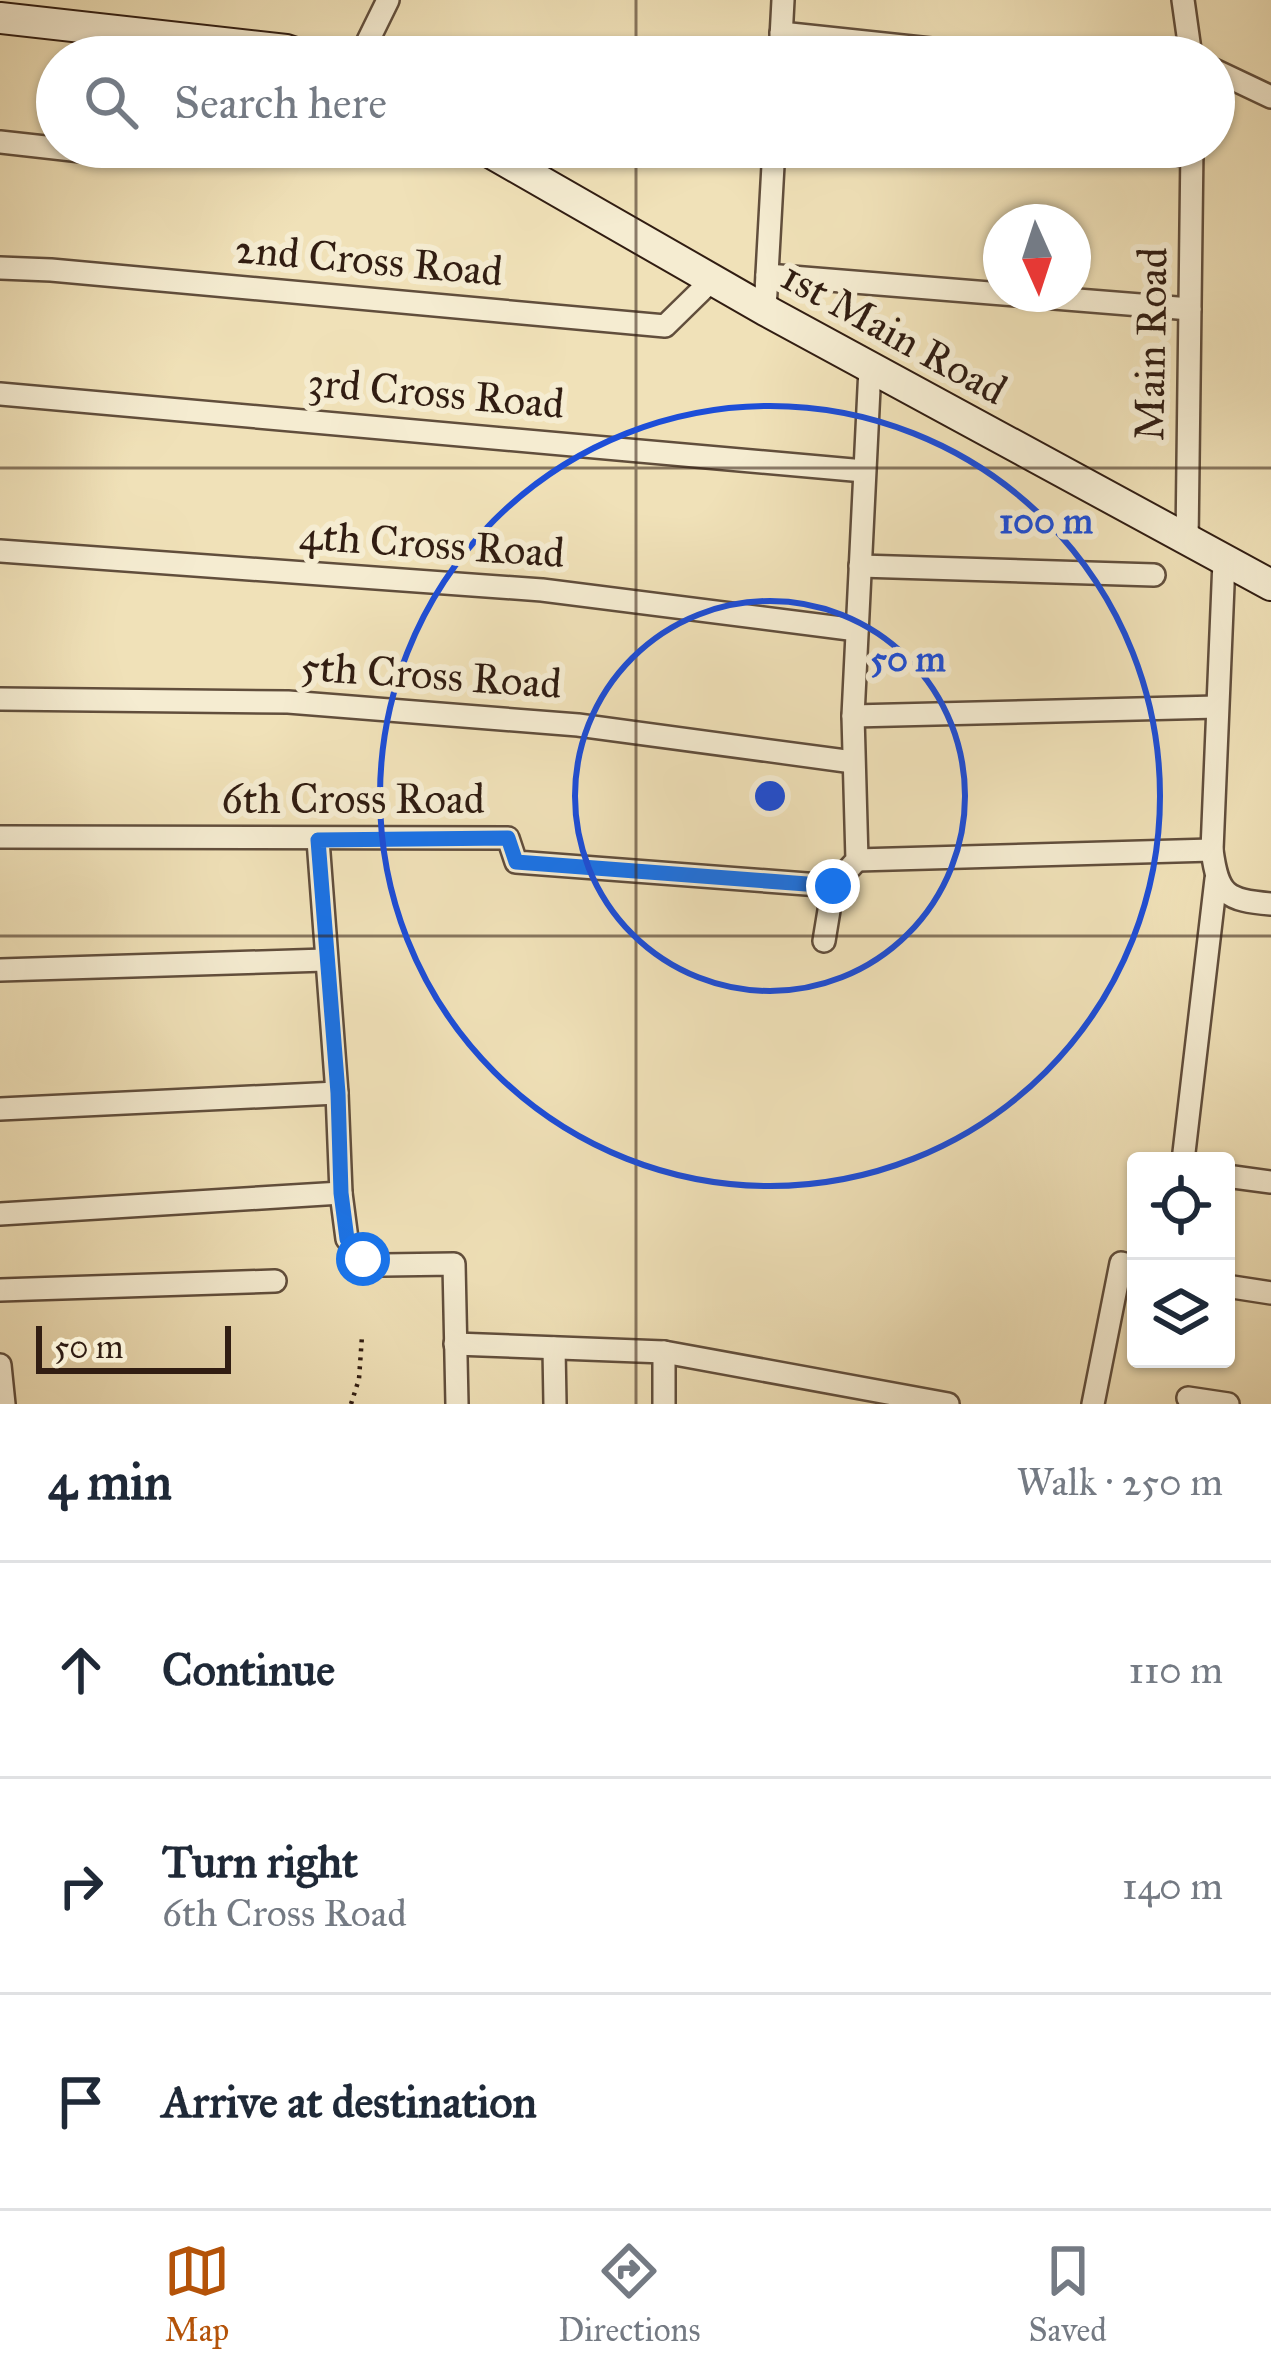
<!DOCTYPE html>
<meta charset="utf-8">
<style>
:root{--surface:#fff;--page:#f2f2f3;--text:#1f2937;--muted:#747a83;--line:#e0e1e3;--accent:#b45309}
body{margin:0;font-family:"IM FELL Great Primer",serif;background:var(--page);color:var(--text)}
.controls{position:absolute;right:36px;bottom:36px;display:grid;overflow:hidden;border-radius:12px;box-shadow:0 3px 9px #0004}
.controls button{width:108px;height:108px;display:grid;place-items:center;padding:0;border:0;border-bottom:3px solid var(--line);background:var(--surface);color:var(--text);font:60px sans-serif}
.compass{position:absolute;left:983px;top:204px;width:108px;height:108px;border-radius:50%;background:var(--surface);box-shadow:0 3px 9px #0004;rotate:177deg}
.scale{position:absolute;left:36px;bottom:30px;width:195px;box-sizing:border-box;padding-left:12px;border:6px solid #311d12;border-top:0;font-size:33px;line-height:42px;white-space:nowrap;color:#311d12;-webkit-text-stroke:9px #f5ecd1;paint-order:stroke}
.stop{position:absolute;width:36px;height:36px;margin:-27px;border:9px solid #1a73e8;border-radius:50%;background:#fff}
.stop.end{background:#1a73e8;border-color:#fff;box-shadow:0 3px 12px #0008}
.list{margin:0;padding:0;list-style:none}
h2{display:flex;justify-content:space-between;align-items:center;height:156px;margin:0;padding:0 48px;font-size:51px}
h2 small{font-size:39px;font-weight:400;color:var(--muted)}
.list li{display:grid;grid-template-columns:78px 1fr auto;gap:36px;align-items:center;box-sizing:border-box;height:216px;padding:0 48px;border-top:3px solid var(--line)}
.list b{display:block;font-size:45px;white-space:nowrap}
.list p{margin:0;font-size:39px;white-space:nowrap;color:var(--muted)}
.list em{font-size:39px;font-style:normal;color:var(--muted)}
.icon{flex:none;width:66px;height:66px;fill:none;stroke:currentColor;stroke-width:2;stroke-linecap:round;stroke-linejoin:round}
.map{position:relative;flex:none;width:1271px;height:1404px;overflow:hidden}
.search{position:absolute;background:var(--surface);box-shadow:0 3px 9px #0004;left:36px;right:36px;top:36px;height:132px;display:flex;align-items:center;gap:30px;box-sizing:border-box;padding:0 42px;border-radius:66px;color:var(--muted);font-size:45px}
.sheet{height:804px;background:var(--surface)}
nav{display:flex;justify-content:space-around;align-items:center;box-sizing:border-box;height:168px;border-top:3px solid var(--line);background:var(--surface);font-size:33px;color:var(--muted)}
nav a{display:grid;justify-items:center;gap:6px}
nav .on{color:var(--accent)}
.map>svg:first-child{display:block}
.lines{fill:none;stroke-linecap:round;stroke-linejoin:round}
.street-casing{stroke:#614e3c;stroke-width:26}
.secondary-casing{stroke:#311d12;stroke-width:34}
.path{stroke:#311d12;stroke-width:4.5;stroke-dasharray:3 6;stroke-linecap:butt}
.street{stroke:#f5ecd1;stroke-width:21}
.secondary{stroke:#f5ecd1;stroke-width:30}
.route{stroke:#1a73e8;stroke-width:15}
.grid{fill:none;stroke:#311d12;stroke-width:3;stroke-opacity:0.55}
.ring{fill:none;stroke:#1d4ed8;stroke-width:6}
.labels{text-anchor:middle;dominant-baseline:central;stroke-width:12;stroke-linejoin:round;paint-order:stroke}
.street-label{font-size:42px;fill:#311d12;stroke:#f5ecd1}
.centre{fill:#1d4ed8;stroke:#f5ecd1;stroke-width:6}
.ring-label{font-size:36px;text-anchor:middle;font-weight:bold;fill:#1d4ed8;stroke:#f5ecd1;stroke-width:12;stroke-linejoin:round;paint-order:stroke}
</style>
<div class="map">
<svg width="1271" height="1404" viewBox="0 0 1271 1404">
<rect width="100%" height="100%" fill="#f0e1b8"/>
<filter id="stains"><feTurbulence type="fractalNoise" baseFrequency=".00167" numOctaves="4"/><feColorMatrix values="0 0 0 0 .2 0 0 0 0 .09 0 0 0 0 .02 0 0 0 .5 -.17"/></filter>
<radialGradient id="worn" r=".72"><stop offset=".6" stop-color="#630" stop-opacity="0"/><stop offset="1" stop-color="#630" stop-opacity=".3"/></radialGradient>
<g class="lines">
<g class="street-casing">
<g id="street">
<path d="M1183,0l8,57"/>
<path d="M781,33l225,24"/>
<path d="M360,57l28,-57"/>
<path d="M780,57l3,-57"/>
<path d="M1214,70l57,27"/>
<path d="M0,142l90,10"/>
<path d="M1100,147l92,9"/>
<path d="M0,268l51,2 614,56 47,-46"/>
<path d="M767,275l423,34"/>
<path d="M765,310l9,-163"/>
<path d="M0,394l864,77"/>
<path d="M1187,542l5,-395"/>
<path d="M0,551l542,39 315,40"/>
<path d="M1224,561l-12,289c6,45 14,50 59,54"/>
<path d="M860,566l294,9"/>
<path d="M0,699l288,3 290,23 275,37"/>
<path d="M853,716l364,-9"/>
<path d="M0,837l508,1 8,24 317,24"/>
<path d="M318,840l19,253 4,100 6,46 16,20 21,6 70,-1 3,140"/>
<path d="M857,860l355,-10"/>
<path d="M824,941l9,-55 24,-26 -4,-144 17,-348"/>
<path d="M0,970l325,-10"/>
<path d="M0,1109l337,-16"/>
<path d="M1183,1161l33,-282"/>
<path d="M1226,1176l45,6"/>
<path d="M0,1214l341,-21"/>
<path d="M1226,1286l45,7"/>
<path d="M0,1290l275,-9"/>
<path d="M455,1344l209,8 284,52"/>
<path d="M554,1348l1,56"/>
<path d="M664,1352v52"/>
<path d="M0,1365l4,39"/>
<path d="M1188,1398l40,6"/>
<path d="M1093,1404l28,-141 15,4"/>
</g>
</g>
<g class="secondary-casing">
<g id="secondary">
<path d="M0,18l286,32 21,7"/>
<path d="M481,147l284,163 506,275"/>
</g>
</g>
<path class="path" d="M351,1404l8,-25 3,-43"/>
<use href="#street" class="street"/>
<use href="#secondary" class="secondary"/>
</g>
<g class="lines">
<path class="route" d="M363,1259l-16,-20 -6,-46 -3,-100 -20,-253 190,-2 8,24 317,24"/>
</g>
<path class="grid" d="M636,0v57M636,147v1257M0,468h1271M0,936h1271"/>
<g class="ring">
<circle cx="770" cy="796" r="195"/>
<circle cx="770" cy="796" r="390"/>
</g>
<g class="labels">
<g class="street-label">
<text transform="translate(369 260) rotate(5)">2nd Cross Road</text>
<text transform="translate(894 333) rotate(29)">1st Main Road</text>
<text transform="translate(1151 344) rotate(-89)">Main Road</text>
<text transform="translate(436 393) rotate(5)">3rd Cross Road</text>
<text transform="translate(432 544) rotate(4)">4th Cross Road</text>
<text transform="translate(431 675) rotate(4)">5th Cross Road</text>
<text x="353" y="799">6th Cross Road</text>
</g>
</g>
<circle cx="770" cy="796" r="18" class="centre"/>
<g class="ring-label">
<text x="1046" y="533">100 m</text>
<text x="908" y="671">50 m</text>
</g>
<rect width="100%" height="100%" filter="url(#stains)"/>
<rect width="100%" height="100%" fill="url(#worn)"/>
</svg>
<div class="controls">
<button><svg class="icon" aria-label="locate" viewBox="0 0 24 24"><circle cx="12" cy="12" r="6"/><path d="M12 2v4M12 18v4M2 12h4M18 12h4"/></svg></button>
<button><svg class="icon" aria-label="layers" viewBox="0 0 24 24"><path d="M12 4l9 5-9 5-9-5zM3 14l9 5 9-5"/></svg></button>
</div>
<svg class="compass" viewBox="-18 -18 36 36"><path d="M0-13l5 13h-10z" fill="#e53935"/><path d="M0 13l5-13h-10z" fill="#747a83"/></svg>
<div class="scale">50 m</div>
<div class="stop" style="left:363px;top:1259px"></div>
<div class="stop end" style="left:833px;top:886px"></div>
<div class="search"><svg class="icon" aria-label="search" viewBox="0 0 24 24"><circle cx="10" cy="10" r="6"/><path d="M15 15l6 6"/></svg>Search here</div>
</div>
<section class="sheet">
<h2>4 min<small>Walk · 250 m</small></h2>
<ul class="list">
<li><svg class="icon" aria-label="ahead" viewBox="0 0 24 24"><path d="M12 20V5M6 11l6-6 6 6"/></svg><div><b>Continue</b></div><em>110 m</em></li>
<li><svg class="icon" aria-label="right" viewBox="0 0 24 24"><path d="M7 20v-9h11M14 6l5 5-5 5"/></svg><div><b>Turn right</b><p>6th Cross Road</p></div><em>140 m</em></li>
<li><svg class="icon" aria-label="arrive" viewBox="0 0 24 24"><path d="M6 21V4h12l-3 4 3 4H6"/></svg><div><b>Arrive at destination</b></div></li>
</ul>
</section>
<nav>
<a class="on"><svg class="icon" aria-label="map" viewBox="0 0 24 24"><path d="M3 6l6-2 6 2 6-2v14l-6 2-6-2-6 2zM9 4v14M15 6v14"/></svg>Map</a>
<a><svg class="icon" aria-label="directions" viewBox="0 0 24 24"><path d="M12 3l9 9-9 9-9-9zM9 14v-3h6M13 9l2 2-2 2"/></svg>Directions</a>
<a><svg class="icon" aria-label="saved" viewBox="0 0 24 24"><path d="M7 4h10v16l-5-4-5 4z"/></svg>Saved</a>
</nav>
